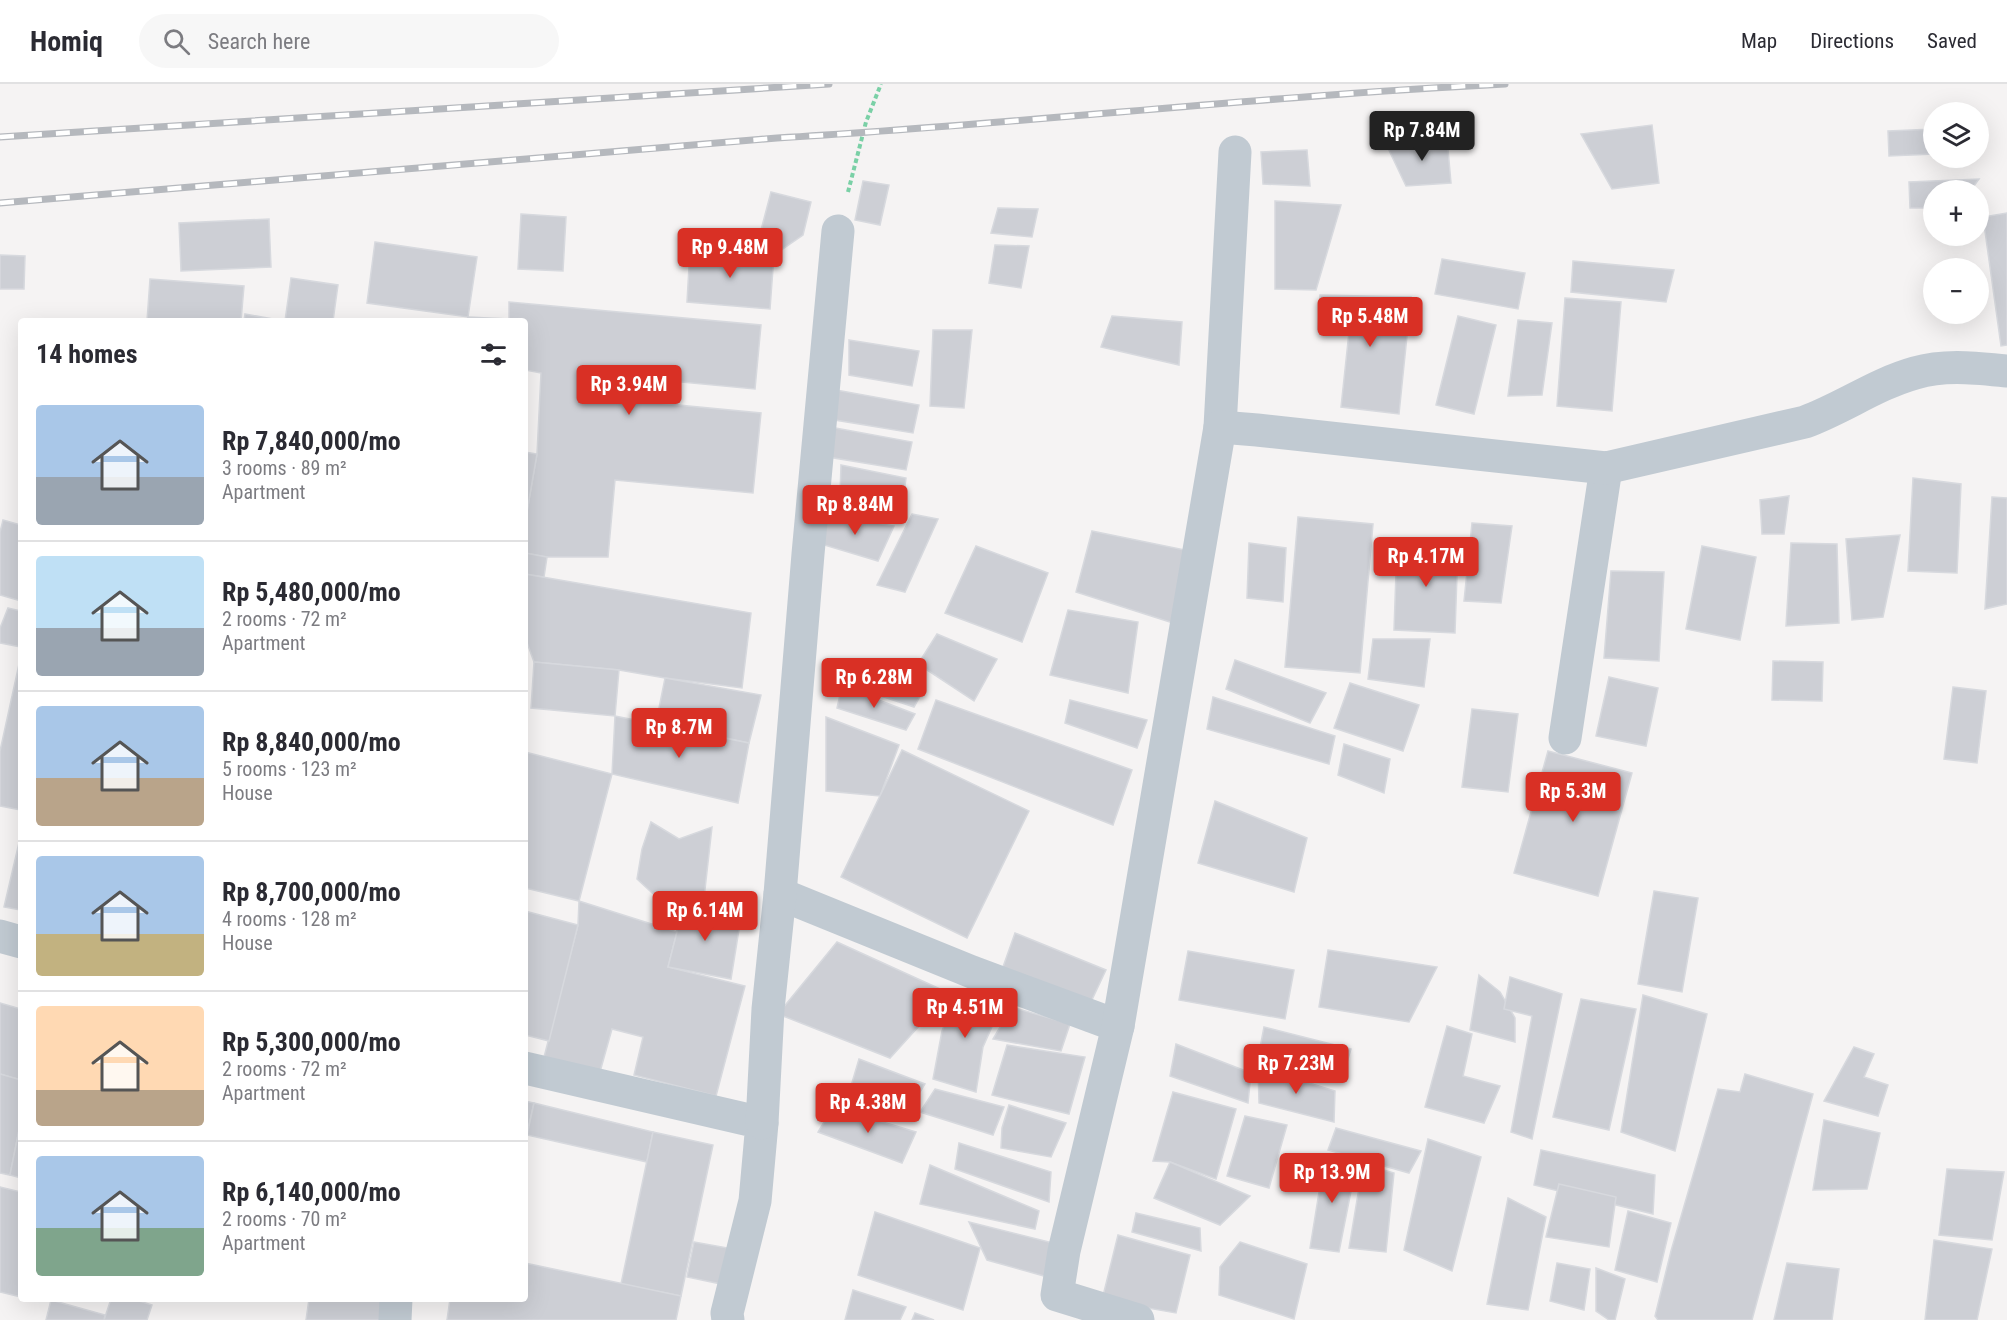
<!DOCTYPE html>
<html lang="en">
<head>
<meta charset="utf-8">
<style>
  body { margin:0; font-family:"Roboto Condensed",sans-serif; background:#f7f7f7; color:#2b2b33; height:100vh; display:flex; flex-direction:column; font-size:22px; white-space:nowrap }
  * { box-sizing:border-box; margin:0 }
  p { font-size:20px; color:#7c7c81 }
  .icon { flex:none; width:33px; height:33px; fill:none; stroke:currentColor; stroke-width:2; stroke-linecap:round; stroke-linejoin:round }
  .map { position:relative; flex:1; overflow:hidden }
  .panel { position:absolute; left:18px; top:234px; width:510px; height:984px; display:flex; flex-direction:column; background:#fff; border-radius:6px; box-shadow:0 6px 24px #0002 }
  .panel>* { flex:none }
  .tools { position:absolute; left:1923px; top:18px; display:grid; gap:12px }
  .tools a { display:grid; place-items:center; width:66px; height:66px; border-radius:50%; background:#fff; box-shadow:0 6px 24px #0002; font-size:30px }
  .price { position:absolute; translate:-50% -51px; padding:0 14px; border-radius:6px; background:#d93025; color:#fff; font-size:20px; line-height:39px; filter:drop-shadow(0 2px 3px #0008) }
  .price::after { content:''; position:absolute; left:50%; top:36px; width:18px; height:14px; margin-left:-9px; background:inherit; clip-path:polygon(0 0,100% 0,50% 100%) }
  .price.active { background:#222; color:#fff }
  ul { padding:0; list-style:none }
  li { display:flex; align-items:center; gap:18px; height:150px; padding:0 18px }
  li+li { border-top:2px solid #e1e1e2 }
  li span { display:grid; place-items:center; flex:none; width:168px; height:120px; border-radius:6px; color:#555 }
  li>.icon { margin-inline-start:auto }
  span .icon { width:72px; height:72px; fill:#fffc; stroke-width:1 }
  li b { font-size:26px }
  h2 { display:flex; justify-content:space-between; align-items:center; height:72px; padding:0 18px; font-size:26px }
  header { display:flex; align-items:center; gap:36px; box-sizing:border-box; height:84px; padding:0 30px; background:#fff; border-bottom:2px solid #e1e1e2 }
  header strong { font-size:28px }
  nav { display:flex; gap:33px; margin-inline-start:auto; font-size:21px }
  .search { width:420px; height:54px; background:#f7f7f7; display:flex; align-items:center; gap:15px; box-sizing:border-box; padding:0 21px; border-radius:33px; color:#7c7c81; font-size:22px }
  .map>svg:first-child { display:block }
  .building { fill:#cdcfd5; stroke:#d7d9de; stroke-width:1.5 }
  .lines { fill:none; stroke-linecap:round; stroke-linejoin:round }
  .path { stroke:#7ad0a6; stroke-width:4; stroke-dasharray:4.5 3; stroke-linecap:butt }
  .minor { stroke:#c1cad2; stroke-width:33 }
  .rail-casing { stroke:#b5b8bd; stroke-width:7 }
  .rail { stroke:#fff; stroke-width:4.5; stroke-dasharray:14; stroke-linecap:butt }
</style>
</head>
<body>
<header>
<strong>Homiq</strong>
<div class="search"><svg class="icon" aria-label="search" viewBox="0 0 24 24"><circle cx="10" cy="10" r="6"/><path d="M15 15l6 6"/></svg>Search here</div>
<nav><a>Map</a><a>Directions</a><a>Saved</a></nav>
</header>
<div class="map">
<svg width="2007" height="1236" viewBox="0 0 2007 1236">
  <rect width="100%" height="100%" fill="#f5f3f3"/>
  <g class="building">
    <polygon points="1652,41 1659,99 1612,105 1581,50"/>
    <polygon points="1934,45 1934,70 1889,72 1888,47"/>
    <polygon points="1447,54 1451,99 1406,102 1386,60"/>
    <polygon points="1307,66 1310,102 1263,100 1261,68"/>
    <polygon points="1979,95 1971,106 1934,106 1934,124 1910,124 1909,98"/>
    <polygon points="863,97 889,101 880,141 855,136"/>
    <polygon points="771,108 811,118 803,151 774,171 761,146"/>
    <polygon points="1275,117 1341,121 1316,206 1275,205"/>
    <polygon points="998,124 1038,125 1032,153 991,149"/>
    <polygon points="2007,129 2007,261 2001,262 1983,133"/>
    <polygon points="521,130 566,133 563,187 518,185"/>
    <polygon points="269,135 271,183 181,187 179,139"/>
    <polygon points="375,158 477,173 468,233 367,219"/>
    <polygon points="995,161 1029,162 1021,204 989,199"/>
    <polygon points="690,165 774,171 770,225 687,218"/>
    <polygon points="0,171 25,172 24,205 0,205"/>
    <polygon points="1442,175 1525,189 1518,225 1435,210"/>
    <polygon points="1573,177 1674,186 1666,218 1571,208"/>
    <polygon points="291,194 338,201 333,237 285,237"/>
    <polygon points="150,195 244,202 241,237 147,237"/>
    <polygon points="1320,211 1411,213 1399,330 1341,323 1349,248 1318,245"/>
    <polygon points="1565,214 1621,218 1612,327 1557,322"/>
    <polygon points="509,218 761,241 755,305 618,292 616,315 761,329 753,409 615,396 608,473 547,473 525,469 525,439 537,370 541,289 525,286 525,237 509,237"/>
    <polygon points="245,230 284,237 244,237"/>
    <polygon points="1112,232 1182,238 1179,281 1101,263"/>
    <polygon points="1458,232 1496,241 1474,330 1436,321"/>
    <polygon points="468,233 509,235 509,237 467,237"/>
    <polygon points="1518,236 1552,239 1542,311 1508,312"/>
    <polygon points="933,246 972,246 964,324 930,322"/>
    <polygon points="849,256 919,267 912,302 849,291"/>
    <polygon points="836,306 919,321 913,349 835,336"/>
    <polygon points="830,343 912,358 906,386 828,373"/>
    <polygon points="525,368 537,370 525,439"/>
    <polygon points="841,381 906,394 902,424 840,411"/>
    <polygon points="1913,394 1961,400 1957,489 1908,487"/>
    <polygon points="1789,412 1784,450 1762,450 1760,416"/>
    <polygon points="1992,413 2007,414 2007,520 1985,525"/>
    <polygon points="821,430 894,442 878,477 821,460"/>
    <polygon points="912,430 938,435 905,508 877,501"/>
    <polygon points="1298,433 1373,440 1360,589 1285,583"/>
    <polygon points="3,436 21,441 21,517 0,511 0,448"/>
    <polygon points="1472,439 1512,442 1501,519 1464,517"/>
    <polygon points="1092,447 1190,467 1173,539 1076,508"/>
    <polygon points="1900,451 1883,533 1852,536 1846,455"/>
    <polygon points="1249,459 1286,464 1283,518 1247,514"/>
    <polygon points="1791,459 1837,460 1839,539 1786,542"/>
    <polygon points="1397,460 1458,462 1455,549 1394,546"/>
    <polygon points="976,462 1048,489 1022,558 945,529"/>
    <polygon points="1702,462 1756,473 1740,556 1686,545"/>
    <polygon points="525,469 547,473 544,493 525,490"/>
    <polygon points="1611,487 1664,488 1659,577 1604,574"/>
    <polygon points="525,490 751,529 742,604 665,594 619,586 534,578 525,553"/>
    <polygon points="8,524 21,527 21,563 0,559 0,544"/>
    <polygon points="1068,526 1138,538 1128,609 1050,591"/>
    <polygon points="937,550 997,575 974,617 918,580"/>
    <polygon points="1373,555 1430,555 1424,603 1368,595"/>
    <polygon points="21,571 21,726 0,722 0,667"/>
    <polygon points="1235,576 1326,609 1310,639 1226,605"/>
    <polygon points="1773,577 1823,578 1822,617 1772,616"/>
    <polygon points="534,578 619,586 615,632 531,624"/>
    <polygon points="850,578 923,607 914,623 845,600"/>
    <polygon points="1609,593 1658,604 1646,662 1596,652"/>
    <polygon points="665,594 761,611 749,659 656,639"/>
    <polygon points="1350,599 1419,621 1403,667 1334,644"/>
    <polygon points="842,602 915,630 906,646 837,624"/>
    <polygon points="1953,603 1986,607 1977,679 1944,675"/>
    <polygon points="1213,613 1335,652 1329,680 1207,645"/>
    <polygon points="936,616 1132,686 1113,741 918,665"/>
    <polygon points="1070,616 1147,636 1137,664 1065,639"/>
    <polygon points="1472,625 1518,630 1508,708 1462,703"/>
    <polygon points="615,632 749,659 738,719 612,690"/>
    <polygon points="826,633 899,661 880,712 826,707"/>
    <polygon points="1344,660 1390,675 1384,709 1338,691"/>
    <polygon points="902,666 1029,727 967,854 841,793"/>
    <polygon points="1548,667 1632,689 1598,812 1514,789"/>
    <polygon points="525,668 612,690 579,817 525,804"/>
    <polygon points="1215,717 1307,754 1294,808 1198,779"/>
    <polygon points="651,738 679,755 712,743 704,814 662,818 637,795 642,765"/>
    <polygon points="21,750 21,826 4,823"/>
    <polygon points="1654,807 1698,814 1682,908 1638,900"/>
    <polygon points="579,817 677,848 668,883 745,902 716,1012 634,991 643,953 612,945 598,995 542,981 578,841"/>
    <polygon points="675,822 741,833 731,895 668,883 677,848"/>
    <polygon points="525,827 578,841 549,957 525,951"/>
    <polygon points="1015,849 1106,886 1089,922 998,897"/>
    <polygon points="837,858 949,909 890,974 778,930"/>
    <polygon points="1328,866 1437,883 1409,938 1319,923"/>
    <polygon points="1188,867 1294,886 1285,935 1179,916"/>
    <polygon points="1479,891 1500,908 1515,934 1515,958 1470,946"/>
    <polygon points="1510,893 1562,910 1532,1055 1511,1048 1532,932 1504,925"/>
    <polygon points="959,905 1003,918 983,963 976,1008 933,995 942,947"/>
    <polygon points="1643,911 1707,930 1675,1067 1621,1048"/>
    <polygon points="1581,915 1636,925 1609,1046 1553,1033"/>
    <polygon points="0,919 21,925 21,996 0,990"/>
    <polygon points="1012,923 1070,940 1061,967 993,955"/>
    <polygon points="1447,942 1472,950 1463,992 1500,1002 1484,1039 1425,1023"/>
    <polygon points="1264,943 1351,965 1341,998 1258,974"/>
    <polygon points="1176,960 1251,989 1248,1019 1170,992"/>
    <polygon points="1007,961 1085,973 1069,1030 992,1011"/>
    <polygon points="1854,963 1874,970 1864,993 1888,1001 1878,1032 1824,1017"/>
    <polygon points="859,975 925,1000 906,1031 848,1012"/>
    <polygon points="1258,983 1335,1007 1334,1038 1259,1019"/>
    <polygon points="0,990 21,996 21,1036 10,1091 0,1089"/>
    <polygon points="1745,990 1813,1010 1752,1236 1658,1236 1655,1232 1671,1167 1718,1005 1740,1008"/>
    <polygon points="935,1005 1004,1023 993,1051 920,1028"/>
    <polygon points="1173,1008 1236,1025 1216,1095 1170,1078 1153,1077"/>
    <polygon points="525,1017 534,1019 525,1058"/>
    <polygon points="534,1019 653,1048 647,1078 527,1051"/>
    <polygon points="1009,1021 1066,1039 1051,1073 1001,1064 1002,1044"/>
    <polygon points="833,1023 916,1048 902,1079 818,1048"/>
    <polygon points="1245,1032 1287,1041 1269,1104 1227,1092"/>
    <polygon points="21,1036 21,1094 10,1091"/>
    <polygon points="1824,1036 1880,1049 1867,1105 1813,1106"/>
    <polygon points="1336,1044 1421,1067 1409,1089 1328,1066"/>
    <polygon points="653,1048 713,1061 681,1212 621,1200"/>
    <polygon points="1428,1055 1481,1073 1452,1187 1404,1166"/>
    <polygon points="959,1059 1051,1088 1049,1118 955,1085"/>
    <polygon points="1541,1066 1655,1091 1653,1130 1534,1101"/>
    <polygon points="1325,1071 1356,1082 1339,1168 1310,1164"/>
    <polygon points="1170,1078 1250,1112 1220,1141 1154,1114"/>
    <polygon points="1363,1080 1394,1089 1386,1168 1349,1164"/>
    <polygon points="930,1081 1039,1127 1035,1145 920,1120"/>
    <polygon points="1947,1085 2004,1088 1992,1156 1939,1151"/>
    <polygon points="1559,1100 1616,1113 1609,1163 1546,1153"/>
    <polygon points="0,1103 21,1108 21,1213 0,1208"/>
    <polygon points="1508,1114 1546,1133 1528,1226 1487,1220"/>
    <polygon points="1628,1127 1671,1139 1657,1198 1615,1186"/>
    <polygon points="875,1128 980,1164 963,1226 858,1191"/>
    <polygon points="1136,1129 1200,1144 1201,1167 1132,1148"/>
    <polygon points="969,1138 1061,1161 1051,1194 987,1176"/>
    <polygon points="1118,1151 1190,1171 1176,1229 1102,1216"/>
    <polygon points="1934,1156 1992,1165 1977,1236 1925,1236"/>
    <polygon points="694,1158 728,1164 721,1200 687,1193"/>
    <polygon points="1240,1158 1307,1180 1294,1235 1219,1211 1220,1183"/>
    <polygon points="525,1179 681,1212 676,1236 447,1236 450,1215 525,1215"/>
    <polygon points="1557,1179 1590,1185 1584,1226 1550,1217"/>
    <polygon points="1787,1179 1839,1185 1832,1236 1774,1236"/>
    <polygon points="1596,1184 1625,1195 1615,1236 1609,1236 1596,1227"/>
    <polygon points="853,1206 906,1223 900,1236 845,1236"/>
    <polygon points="111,1215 133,1215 152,1221 147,1236 104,1236"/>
    <polygon points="309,1215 383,1215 381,1236 306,1236"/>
    <polygon points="51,1216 105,1231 104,1236 46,1236"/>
    <polygon points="915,1229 934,1236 912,1236"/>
  </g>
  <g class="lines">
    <polyline class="path" points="848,108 866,38 881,0"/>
    <g class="minor">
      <polyline points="1220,343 1235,68"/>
      <polyline points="1565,654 1606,384"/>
      <polyline points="780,810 972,888 1118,942"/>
      <polyline points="0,852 21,858"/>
      <polyline points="525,984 762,1039 755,1117 727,1229 728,1236"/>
      <polyline points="762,1039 768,925 780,810 808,470 838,147"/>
      <polyline points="395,1236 396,1215"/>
      <path d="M1138,1236L1057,1211L1064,1167L1118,942L1220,343L1257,346L1606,384L1805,338C1843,324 1876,300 1915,289C1945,280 1976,284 2007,287"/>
    </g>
    <g class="rail-casing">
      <g id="rail">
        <polyline points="0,53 829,0"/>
        <path d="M0,119L777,54C1020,40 1262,12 1505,0"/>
      </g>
    </g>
    <use href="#rail" class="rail"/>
  </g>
</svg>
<div class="tools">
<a><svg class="icon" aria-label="layers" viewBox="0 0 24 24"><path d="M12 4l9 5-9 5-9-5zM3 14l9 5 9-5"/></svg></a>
<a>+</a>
<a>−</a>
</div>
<b class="price active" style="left:1422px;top:78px">Rp 7.84M</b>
<b class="price" style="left:730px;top:195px">Rp 9.48M</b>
<b class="price" style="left:1370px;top:264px">Rp 5.48M</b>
<b class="price" style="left:629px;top:332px">Rp 3.94M</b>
<b class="price" style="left:855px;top:452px">Rp 8.84M</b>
<b class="price" style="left:1426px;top:504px">Rp 4.17M</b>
<b class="price" style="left:874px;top:625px">Rp 6.28M</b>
<b class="price" style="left:679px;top:675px">Rp 8.7M</b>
<b class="price" style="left:1573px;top:739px">Rp 5.3M</b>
<b class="price" style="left:705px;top:858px">Rp 6.14M</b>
<b class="price" style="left:965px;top:955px">Rp 4.51M</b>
<b class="price" style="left:1296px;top:1011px">Rp 7.23M</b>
<b class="price" style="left:868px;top:1050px">Rp 4.38M</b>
<b class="price" style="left:1332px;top:1120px">Rp 13.9M</b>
<section class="panel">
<h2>14 homes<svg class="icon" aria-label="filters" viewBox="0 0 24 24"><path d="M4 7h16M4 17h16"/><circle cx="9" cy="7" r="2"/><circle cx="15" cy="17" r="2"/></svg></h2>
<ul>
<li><span style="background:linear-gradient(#a9c7e8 60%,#9aa5b1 0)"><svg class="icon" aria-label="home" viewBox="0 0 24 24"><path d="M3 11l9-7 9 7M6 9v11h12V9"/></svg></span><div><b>Rp 7,840,000/mo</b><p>3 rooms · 89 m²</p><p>Apartment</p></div></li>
<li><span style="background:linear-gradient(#bfe0f5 60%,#9aa5b1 0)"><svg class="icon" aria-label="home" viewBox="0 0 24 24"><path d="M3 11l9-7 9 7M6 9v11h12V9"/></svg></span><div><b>Rp 5,480,000/mo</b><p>2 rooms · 72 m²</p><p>Apartment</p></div></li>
<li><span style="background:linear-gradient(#a9c7e8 60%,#b9a48a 0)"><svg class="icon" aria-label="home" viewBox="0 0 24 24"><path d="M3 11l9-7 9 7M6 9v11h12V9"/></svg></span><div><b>Rp 8,840,000/mo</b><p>5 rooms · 123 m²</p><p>House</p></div></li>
<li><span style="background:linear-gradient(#a9c7e8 65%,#c2b280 0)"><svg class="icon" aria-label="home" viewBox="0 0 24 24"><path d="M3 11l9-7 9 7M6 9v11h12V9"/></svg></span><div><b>Rp 8,700,000/mo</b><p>4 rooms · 128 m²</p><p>House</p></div></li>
<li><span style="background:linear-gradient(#ffd9b3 70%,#b9a48a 0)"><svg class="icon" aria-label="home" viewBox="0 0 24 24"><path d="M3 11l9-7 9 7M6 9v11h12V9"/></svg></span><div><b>Rp 5,300,000/mo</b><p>2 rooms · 72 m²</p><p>Apartment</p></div></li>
<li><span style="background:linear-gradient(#a9c7e8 60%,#7fa58c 0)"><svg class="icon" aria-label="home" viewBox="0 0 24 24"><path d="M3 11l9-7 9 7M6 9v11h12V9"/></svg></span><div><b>Rp 6,140,000/mo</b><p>2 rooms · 70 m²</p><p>Apartment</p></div></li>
</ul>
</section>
</div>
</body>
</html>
